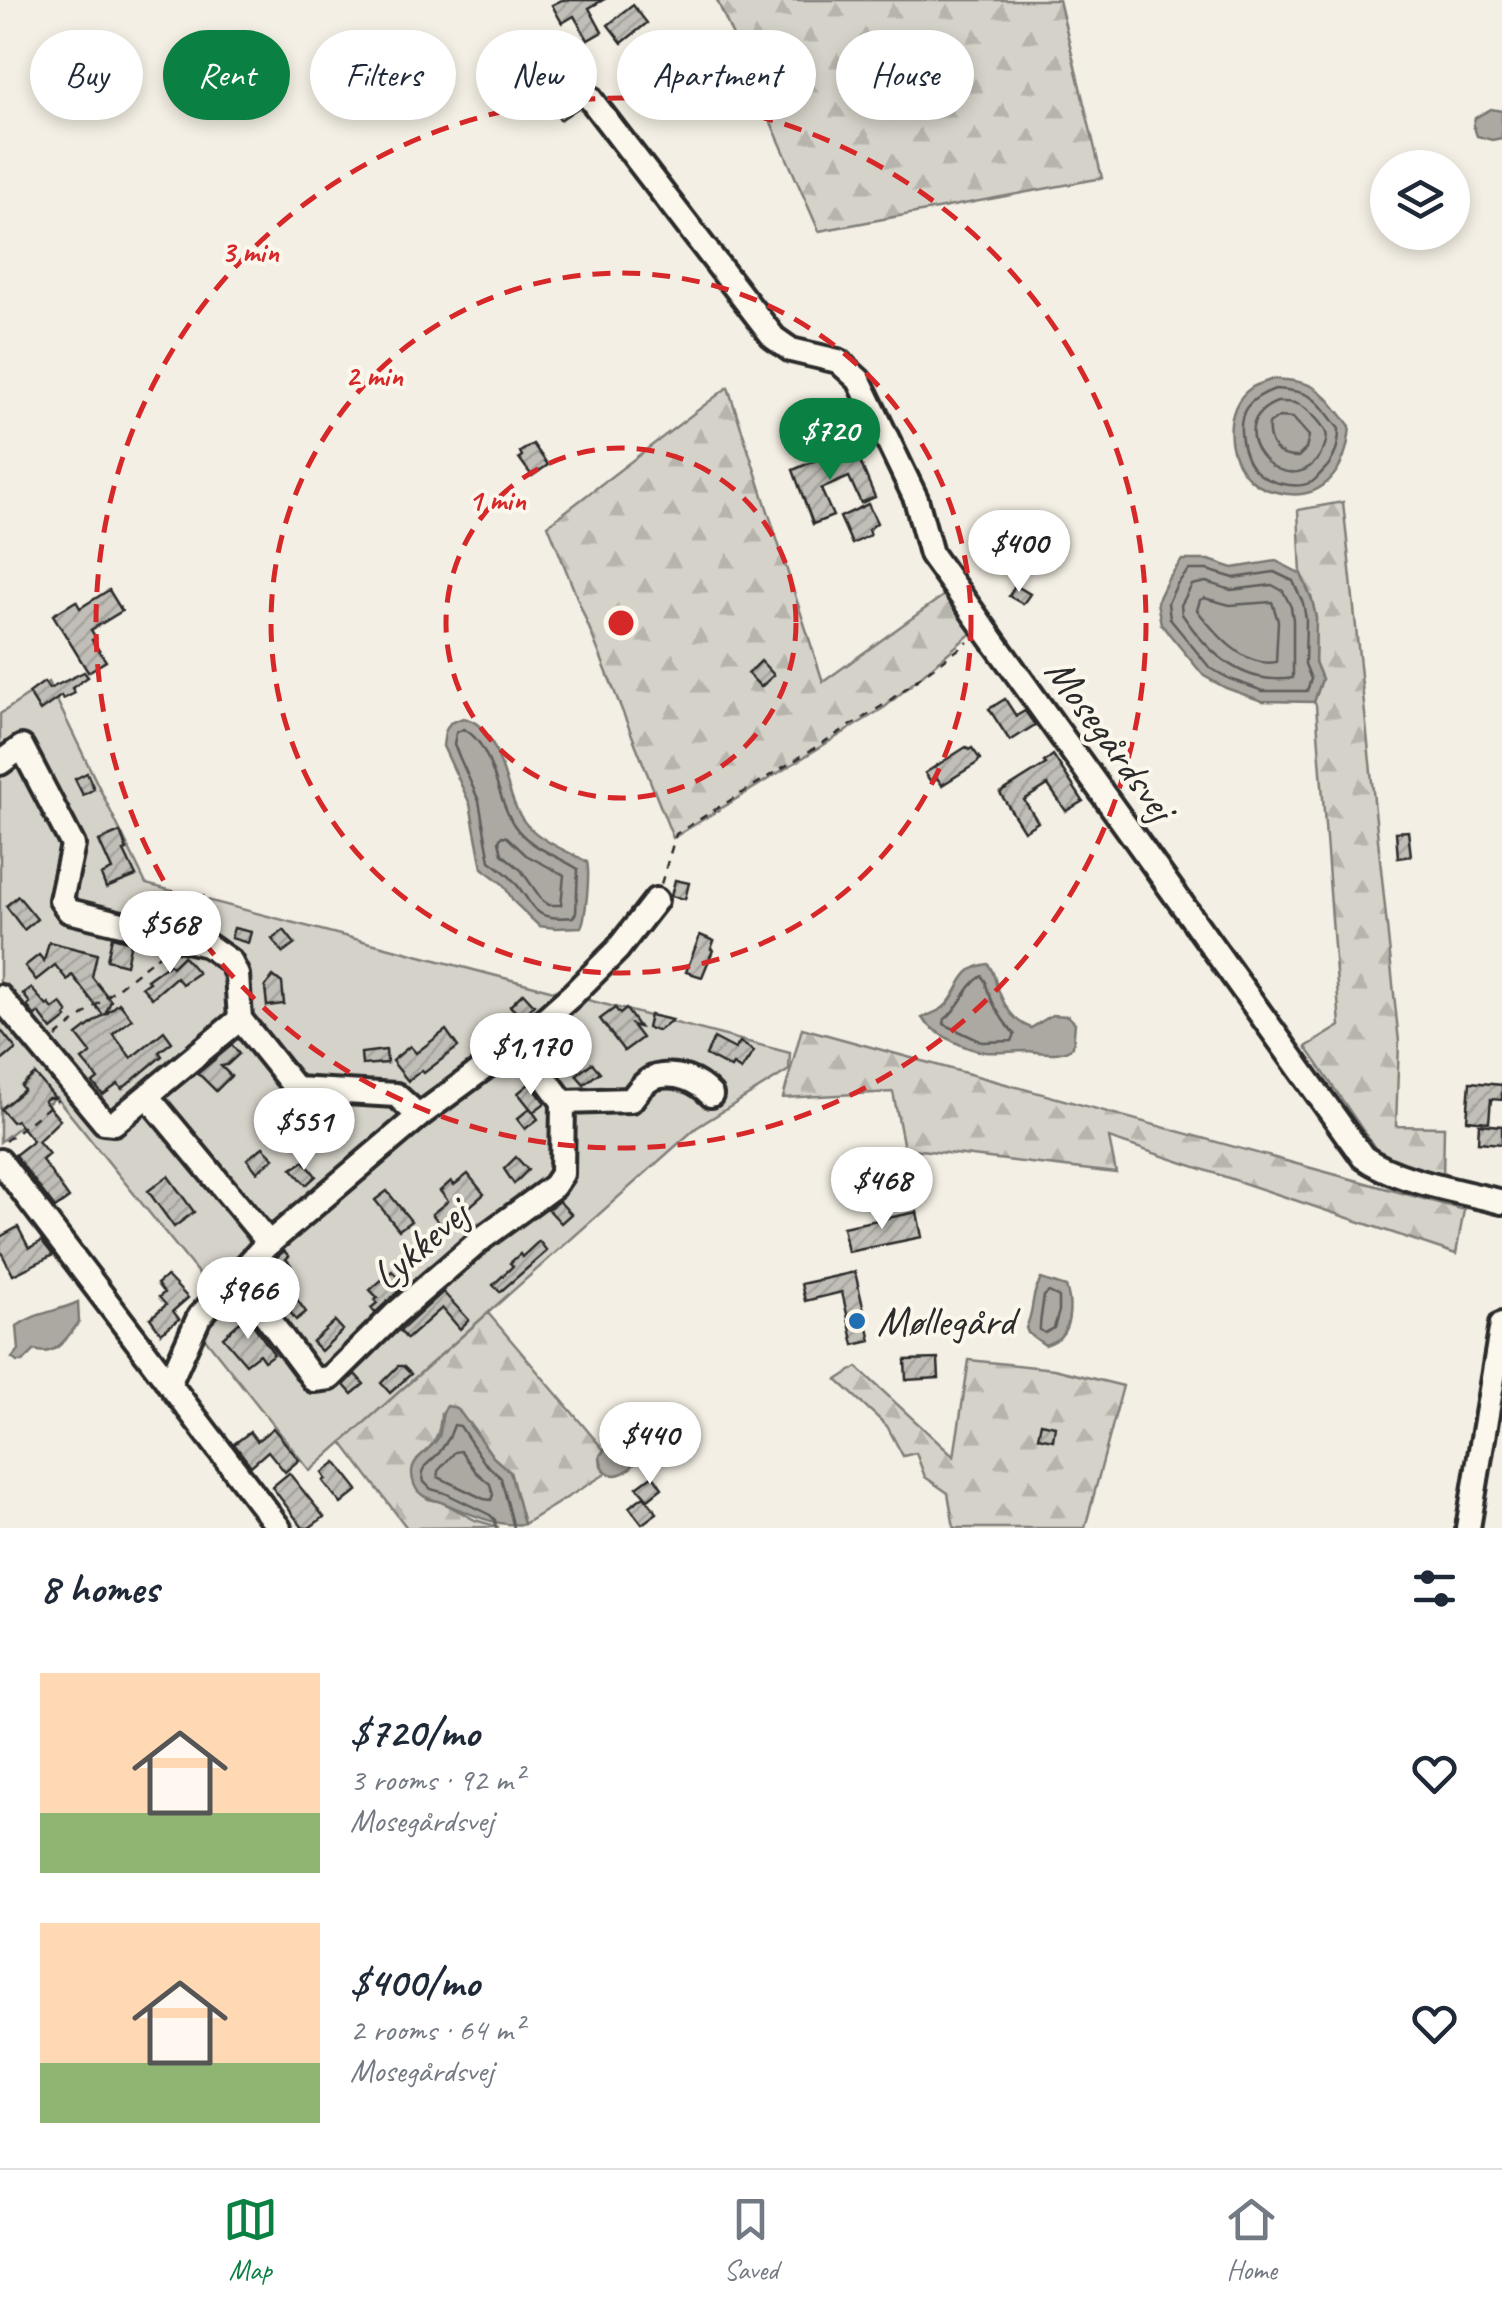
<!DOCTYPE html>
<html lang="en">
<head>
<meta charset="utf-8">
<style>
  body { margin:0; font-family:Caveat,sans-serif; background:#f2f2f3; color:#1f2937; height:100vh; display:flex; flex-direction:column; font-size:38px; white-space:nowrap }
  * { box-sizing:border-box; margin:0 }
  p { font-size:32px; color:#747a83 }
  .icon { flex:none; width:55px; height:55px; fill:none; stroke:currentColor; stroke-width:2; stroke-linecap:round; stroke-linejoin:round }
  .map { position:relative; height:1528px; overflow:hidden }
  .panel { display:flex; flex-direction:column; background:#fff; flex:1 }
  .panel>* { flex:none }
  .top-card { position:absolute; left:30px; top:30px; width:1000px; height:90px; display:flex; gap:20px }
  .tools { position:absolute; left:1370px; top:150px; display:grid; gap:20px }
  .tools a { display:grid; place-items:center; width:100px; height:100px; border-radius:50%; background:#fff; box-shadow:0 5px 15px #0003; font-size:50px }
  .price { position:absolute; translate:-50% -85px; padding:0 22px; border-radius:35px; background:#fff; color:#222; font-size:32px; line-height:65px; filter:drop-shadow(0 2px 5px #0008) }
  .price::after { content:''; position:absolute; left:50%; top:60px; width:30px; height:22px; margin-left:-15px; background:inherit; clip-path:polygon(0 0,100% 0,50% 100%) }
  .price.current { background:#0b8043; color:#fff }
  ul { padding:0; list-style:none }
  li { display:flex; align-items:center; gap:30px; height:250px; padding:0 40px }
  li span { display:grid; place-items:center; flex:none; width:280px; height:200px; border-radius:0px; color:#555 }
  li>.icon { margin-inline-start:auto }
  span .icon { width:120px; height:120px; fill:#fffc; stroke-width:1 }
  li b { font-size:42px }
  h2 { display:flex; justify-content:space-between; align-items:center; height:120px; padding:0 40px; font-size:42px }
  .pill { padding:0 35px; border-radius:45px; background:#fff; box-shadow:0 5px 15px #0003; font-size:35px; line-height:90px }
  .pill.current { background:#0b8043; color:#fff }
  .tabs { display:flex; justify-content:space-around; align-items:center; height:140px; border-top:2px solid #e0e1e3; background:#fff; font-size:28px; color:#747a83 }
  .tabs a { display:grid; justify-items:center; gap:5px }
  .tabs .current { color:#0b8043 }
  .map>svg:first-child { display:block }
  .forest { fill:url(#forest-firs); stroke:#807e7a; stroke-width:2.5 }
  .garden { fill:#d5d2c9; stroke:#807e7a; stroke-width:2.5 }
  .water { fill:#aca9a2; stroke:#787772; stroke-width:2.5 }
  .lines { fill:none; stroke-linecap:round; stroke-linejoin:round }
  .shore { stroke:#5f5d5b; stroke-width:2.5 }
  .building { fill:url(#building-hatch); stroke:#2b2b2b; stroke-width:2.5 }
  .minor-casing { stroke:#2b2b2b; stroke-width:30 }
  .path { stroke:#2b2b2b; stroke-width:2.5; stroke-dasharray:8 8; stroke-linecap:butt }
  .minor { stroke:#fbf7ec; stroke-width:22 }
  .ring { fill:none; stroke:#d62828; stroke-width:5; stroke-dasharray:18 12 }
  .poi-dot { fill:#1f6fb2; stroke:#fbf7ec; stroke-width:4 }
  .labels { text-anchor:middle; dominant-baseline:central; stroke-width:8; stroke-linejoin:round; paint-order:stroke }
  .street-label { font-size:42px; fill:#2b2b2b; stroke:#fbf7ec }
  .poi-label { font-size:42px; fill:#2b2b2b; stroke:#fbf7ec; text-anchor:start }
  .centre { fill:#d62828; stroke:#fbf7ec; stroke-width:5 }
  .ring-label { font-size:30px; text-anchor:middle; font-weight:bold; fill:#d62828; stroke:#fbf7ec; stroke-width:8; stroke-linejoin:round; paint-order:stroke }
</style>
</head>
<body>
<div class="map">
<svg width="1502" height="1528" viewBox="0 0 1502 1528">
  <defs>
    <pattern id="forest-firs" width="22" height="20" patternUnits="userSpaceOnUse" patternTransform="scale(2.5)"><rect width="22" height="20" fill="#d5d2c9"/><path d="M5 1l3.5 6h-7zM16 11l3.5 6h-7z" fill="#b7b4ad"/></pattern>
    <pattern id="building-hatch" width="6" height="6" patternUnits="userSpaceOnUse" patternTransform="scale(2.5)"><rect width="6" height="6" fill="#c0beb6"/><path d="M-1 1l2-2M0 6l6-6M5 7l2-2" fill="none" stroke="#a5a39d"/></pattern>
  </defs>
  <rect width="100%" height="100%" fill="#f3efe4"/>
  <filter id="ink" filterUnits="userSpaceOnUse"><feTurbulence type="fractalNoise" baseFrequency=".01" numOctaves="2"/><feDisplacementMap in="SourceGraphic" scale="20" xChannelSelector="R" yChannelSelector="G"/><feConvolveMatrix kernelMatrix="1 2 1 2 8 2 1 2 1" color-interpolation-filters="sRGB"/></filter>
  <g filter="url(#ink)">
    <g class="forest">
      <polygon points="717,0 1059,0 1102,178 819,231"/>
      <polygon points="728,387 823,682 947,593 975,630 885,707 673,838 548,525"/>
      <polygon points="1343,502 1399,1042 1396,1126 1444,1127 1443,1179 1379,1154 1306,1047 1340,1026 1316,705 1314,702 1322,679 1315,662 1316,618 1312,600 1301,574 1298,510"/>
      <polygon points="802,1028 1464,1210 1456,1254 1109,1138 1116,1173 904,1148 893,1092 783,1098"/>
      <path d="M488,1313L604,1450L600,1456L601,1466L607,1473L524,1524L510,1472L493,1457L470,1423L441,1413C440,1435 435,1445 417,1459L428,1499L442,1502L475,1520L499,1527L407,1528L342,1442Z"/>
      <polygon points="969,1360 1054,1369 1123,1386 1085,1528 954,1528 948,1493 925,1477 916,1453 903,1456 887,1426 837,1380 857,1367 954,1457"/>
    </g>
    <polygon class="garden" points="48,682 146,884 790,1053 789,1070 696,1128 310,1471 188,1317 210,1288 56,1097 0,1142 0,714"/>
    <g class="water">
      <polygon points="1491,109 1502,111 1502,138 1492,140 1477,136 1473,125 1475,118"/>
      <path d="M1273,379C1320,381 1321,391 1350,426C1347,469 1324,504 1276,492C1266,490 1256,485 1249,478C1225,456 1223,407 1251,388C1257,384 1266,382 1273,379Z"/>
      <polygon points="1182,560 1209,560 1233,568 1276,561 1301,574 1312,600 1316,618 1315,662 1322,679 1314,702 1262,701 1226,688 1204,676 1161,624 1157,602 1168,579"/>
      <path d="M463,718C504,726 502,797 526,824C542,842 567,851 587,862C590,873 586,918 581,927L556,928L539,926L514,902L503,884L482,868L470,804L443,746L445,732L450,723Z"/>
      <path d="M988,964C995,973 994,979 998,989C1004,1006 1014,1022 1031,1028L1052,1015L1068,1016L1075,1023L1073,1047C1059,1057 1042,1052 1026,1051C1012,1051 999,1053 985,1052C966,1050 933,1033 922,1018C928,1015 938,1012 944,1007C962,992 957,968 988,964Z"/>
      <path d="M1041,1279L1066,1287C1071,1300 1072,1325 1060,1337C1056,1341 1050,1343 1045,1345L1028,1333L1026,1328C1035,1308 1030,1297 1041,1279Z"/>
      <path d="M78,1302L79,1322C67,1337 56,1358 35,1350L23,1362H17L12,1358L19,1350L17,1326C36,1312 57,1312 78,1302Z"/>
      <path d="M447,1406L457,1408L493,1457L510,1472L524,1524C497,1528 467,1512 443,1503C435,1499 427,1500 421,1494C415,1490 412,1480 412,1473C412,1456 433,1450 439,1436C443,1425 439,1416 447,1406Z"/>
      <path d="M636,1426L644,1430C653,1461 605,1498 600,1456L607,1446Z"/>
    </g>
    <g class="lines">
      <g class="shore">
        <path d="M1275,389C1314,391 1316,399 1339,429C1339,444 1335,460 1323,471C1319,475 1316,479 1312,482C1296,490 1266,483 1254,469C1248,463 1243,450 1242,441C1237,411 1248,399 1275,389Z"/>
        <path d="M1277,402C1285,402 1293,401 1300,405C1308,409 1323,424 1326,433C1329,441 1321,455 1316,461C1280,501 1218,425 1277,402Z"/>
        <path d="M1279,417L1293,418L1309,436L1306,449L1298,457C1277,458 1267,444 1269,424Z"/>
        <polygon points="1189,570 1207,570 1234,578 1274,572 1293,581 1303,603 1306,619 1305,664 1311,679 1307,691 1263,691 1230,679 1210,668 1170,619 1168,603 1177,584"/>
        <path d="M1206,582L1231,590L1272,585L1283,591L1291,607L1293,620V678C1243,686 1208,653 1182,614L1181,605L1192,585Z"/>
        <path d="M1204,598L1230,605L1272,602L1278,621L1276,662C1244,668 1215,633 1197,610L1200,600Z"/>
        <path d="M463,729C493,742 496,799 514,825C529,848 557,855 578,869L576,913L573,917C528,922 535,902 510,877C504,871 497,866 490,861L479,801L454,745L456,733Z"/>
        <polygon points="502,836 507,837 526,855 564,875 561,905 549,905 542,900 521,870 502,854 499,841"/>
        <path d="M982,976C990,989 983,976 988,991C993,1005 1004,1024 1015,1034L1012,1041L982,1042L944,1024L945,1019C961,1008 965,986 982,976Z"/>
        <path d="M1049,1292L1059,1297V1311L1054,1328L1045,1333L1040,1330C1039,1327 1043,1303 1044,1296Z"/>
        <polygon points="461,1451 476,1472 490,1484 493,1495 491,1500 484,1499 438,1477 438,1471 455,1452"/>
        <polyline points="496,1528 495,1520 490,1515 445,1493 431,1489 424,1482 422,1472 425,1466 439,1453 449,1438 454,1425 460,1426 484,1462 501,1478 514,1528"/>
      </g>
    </g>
    <g class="building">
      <polygon points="562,0 603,0 589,8 602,32 588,40 574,16 562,23 552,5"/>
      <polygon points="633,5 647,23 622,43 608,25"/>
      <polygon points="550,52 560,65 550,73 540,59"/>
      <polygon points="558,79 578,108 560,120 553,109 562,102 552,84"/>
      <polygon points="533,444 548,465 532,476 519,458 522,456 520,452"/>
      <polygon points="830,454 834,464 857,454 875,497 861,503 849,477 821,489 833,516 813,524 793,470"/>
      <polygon points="868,504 877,523 868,530 870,535 852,544 840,517"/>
      <polygon points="1015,585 1030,594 1023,604 1009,596"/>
      <polygon points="109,590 122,611 91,630 96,638 92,640 106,661 88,672 53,615 76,601 80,608"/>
      <polygon points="761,661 774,675 761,687 748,674"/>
      <polygon points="84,672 88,677 72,688 75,693 63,699 61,696 40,711 29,693 44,682 49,689"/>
      <polygon points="1005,699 1016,716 1025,711 1035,725 1010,741 989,709"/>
      <polygon points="966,747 969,750 972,748 980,759 977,763 942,785 937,778 931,782 925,773"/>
      <polygon points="1053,755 1083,801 1066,811 1048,785 1024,800 1038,822 1024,831 1000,793 1046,764 1044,762"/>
      <polygon points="87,773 94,789 83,795 75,779"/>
      <polygon points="1408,831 1411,856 1398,858 1396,832"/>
      <polygon points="120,832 127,850 124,851 136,876 106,888 101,875 112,870 99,841"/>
      <polygon points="675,880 689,883 685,899 671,896"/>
      <polygon points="192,893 203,896 201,903 209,905 206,918 183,912 187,897 191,898"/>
      <polygon points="18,896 37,919 24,930 6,906"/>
      <polygon points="234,928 251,932 248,943 231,938"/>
      <polygon points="284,930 295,944 283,953 272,939"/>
      <polygon points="700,935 714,941 711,949 713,950 702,977 686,972"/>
      <polygon points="112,937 131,942 126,965 107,960"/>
      <polygon points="49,942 97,954 92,977 111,1001 105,1015 119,1003 132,1019 113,1034 131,1058 164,1031 172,1042 159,1052 162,1056 122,1089 118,1084 103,1095 93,1083 98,1079 82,1060 91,1053 77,1035 103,1015 72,975 67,980 55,965 36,980 25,966 39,955 44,961"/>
      <polygon points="183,956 198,973 182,984 176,977 152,998 142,987 149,982 147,980 169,964 172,967"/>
      <polygon points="273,976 282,983 284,1004 267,1006 265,987"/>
      <polygon points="31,988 47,1006 49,1004 53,1009 61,1003 68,1013 65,1016 67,1018 52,1030 39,1013 35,1016 27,1006 30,1003 23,994"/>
      <polygon points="523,993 534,1005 521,1017 510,1006"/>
      <polygon points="615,1008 620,1014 626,1009 639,1027 632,1025 642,1038 624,1051 600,1019"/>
      <polygon points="650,1015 672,1020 658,1031 647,1028"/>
      <polygon points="560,1026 570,1041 558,1051 548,1037"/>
      <polygon points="0,1029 16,1049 0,1062"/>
      <polygon points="446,1030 458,1047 424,1073 422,1070 408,1081 392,1061 410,1046 416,1053"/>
      <polygon points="714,1038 735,1049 740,1042 754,1051 741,1070 733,1065 731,1068 706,1055"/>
      <polygon points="232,1045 239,1054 227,1065 221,1066 231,1076 216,1091 202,1077 197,1074"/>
      <polygon points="386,1050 387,1063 362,1065 361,1053"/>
      <polygon points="592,1063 600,1072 584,1084 576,1075"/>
      <polygon points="35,1074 55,1098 48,1098 44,1101 60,1120 38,1141 49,1154 42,1160 69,1198 55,1208 15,1155 33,1141 16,1120 12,1122 1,1109 24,1090 21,1086"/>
      <polygon points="1470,1082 1502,1085 1502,1100 1491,1099 1489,1122 1467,1120"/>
      <polygon points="530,1083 545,1103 533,1112 518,1093"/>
      <polygon points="293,1104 298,1104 288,1128 280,1114"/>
      <polygon points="530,1108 538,1119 525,1129 517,1119"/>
      <polygon points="1479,1124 1502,1126 1502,1144 1478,1142"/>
      <polygon points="263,1147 274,1158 257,1172 247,1159"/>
      <polygon points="516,1157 528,1170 514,1184 504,1169"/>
      <polygon points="304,1161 316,1176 306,1185 292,1169"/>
      <polygon points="468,1174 484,1194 444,1229 432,1214 448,1201 440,1191 451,1181 454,1185"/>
      <polygon points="168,1176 194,1212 174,1227 148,1191"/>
      <polygon points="387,1191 411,1221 399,1230 375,1200"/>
      <polygon points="559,1201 571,1214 561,1223 548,1209"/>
      <polygon points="917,1212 922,1237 848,1252 843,1227"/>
      <polygon points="18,1227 29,1248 42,1241 53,1255 13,1275 0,1250 0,1237"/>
      <polygon points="539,1241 547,1251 500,1292 493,1285 513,1266 510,1263 520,1254 522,1257"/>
      <polygon points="284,1251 289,1256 286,1259 291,1265 280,1275 269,1264"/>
      <polygon points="392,1271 405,1285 375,1313 371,1308 377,1303 375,1300 378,1298 370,1290"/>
      <polygon points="855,1272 871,1341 854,1345 842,1292 805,1301 801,1284"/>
      <polygon points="167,1276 188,1298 173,1311 179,1319 161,1333 150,1318 166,1305 159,1297 164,1293 157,1284"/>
      <polygon points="443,1292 469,1320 460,1329 442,1308 407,1339 400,1331"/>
      <polygon points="293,1294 306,1312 296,1320 283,1302"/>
      <polygon points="247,1316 274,1354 264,1361 259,1354 246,1364 223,1337"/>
      <polygon points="335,1321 343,1330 321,1351 312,1342"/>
      <polygon points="938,1359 939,1378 906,1380 905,1360"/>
      <polygon points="398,1366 403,1366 411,1374 390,1393 381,1383"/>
      <polygon points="355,1374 364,1384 352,1394 344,1385"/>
      <polygon points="1041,1423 1055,1426 1053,1440 1038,1437"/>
      <polygon points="273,1428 299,1460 285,1472 268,1451 251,1466 234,1444 250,1432 257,1441"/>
      <polygon points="336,1462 358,1490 341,1504 323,1481 326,1479 322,1473"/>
      <polygon points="289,1473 324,1517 309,1528 303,1528 272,1487"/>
      <polygon points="653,1475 662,1488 648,1499 637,1487"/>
      <polygon points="644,1496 657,1513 642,1524 629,1507"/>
    </g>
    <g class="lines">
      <g class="minor-casing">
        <g id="minor">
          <path d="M572,75L774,338L791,350L838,361L859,380L916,499L931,554L1363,1157C1398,1182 1460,1191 1502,1202"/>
          <polyline points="0,763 22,747 73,845 61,900 69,911 207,945 230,961 237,975 240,1019 296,1089 396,1095 419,1116"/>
          <polyline points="0,997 104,1122 114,1123 240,1019"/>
          <polyline points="148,1097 269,1243"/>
          <path d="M563,1102L631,1100C637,1092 645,1080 656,1077C677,1072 697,1080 711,1095"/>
          <polyline points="0,1161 279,1528"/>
          <polyline points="236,1276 314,1380 330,1378 395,1314 484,1237 554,1186 562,1174 563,1102 519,1042"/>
          <polyline points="169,1384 199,1317 260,1251 419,1116 519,1042 572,995 617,950 656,900"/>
          <polyline points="1468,1528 1502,1324"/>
        </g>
      </g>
      <g class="path">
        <polyline points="661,884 676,834 882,706 968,642"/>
        <polyline points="56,1037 163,952"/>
        <polyline points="5,1141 58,1100"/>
      </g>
      <use href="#minor" class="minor"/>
    </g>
  </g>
  <g class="ring">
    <circle cx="621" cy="623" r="175"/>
    <circle cx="621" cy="623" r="350"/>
    <circle cx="621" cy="623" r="525"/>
  </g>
  <circle class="poi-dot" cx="857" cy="1321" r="10"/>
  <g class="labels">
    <g class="street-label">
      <text transform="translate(1110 739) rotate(54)">Mosegårdsvej</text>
      <text transform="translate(420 1245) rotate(-41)">Lykkevej</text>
    </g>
    <g class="poi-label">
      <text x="877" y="1321">Møllegård</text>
    </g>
  </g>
  <circle cx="621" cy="623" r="15" class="centre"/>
  <g class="ring-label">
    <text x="250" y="262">3 min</text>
    <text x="374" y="386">2 min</text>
    <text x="497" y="510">1 min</text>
  </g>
</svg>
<div class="tools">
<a><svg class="icon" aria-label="layers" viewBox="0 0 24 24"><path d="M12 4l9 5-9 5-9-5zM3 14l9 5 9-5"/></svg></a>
</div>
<b class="price current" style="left:830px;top:483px">$720</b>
<b class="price" style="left:1019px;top:595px">$400</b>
<b class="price" style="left:170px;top:976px">$568</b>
<b class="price" style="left:531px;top:1098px">$1,170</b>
<b class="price" style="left:304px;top:1173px">$551</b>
<b class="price" style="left:882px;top:1232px">$468</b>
<b class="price" style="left:248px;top:1342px">$966</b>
<b class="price" style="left:650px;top:1487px">$440</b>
<div class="top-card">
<a class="pill">Buy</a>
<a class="pill current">Rent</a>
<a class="pill">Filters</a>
<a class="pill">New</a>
<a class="pill">Apartment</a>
<a class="pill">House</a>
</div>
</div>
<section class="panel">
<h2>8 homes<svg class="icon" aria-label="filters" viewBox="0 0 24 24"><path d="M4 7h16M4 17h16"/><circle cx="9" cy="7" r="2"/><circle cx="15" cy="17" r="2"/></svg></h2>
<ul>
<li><span style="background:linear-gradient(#ffd9b3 70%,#8fb573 0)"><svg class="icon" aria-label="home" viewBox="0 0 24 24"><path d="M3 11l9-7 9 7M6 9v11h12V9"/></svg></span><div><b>$720/mo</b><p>3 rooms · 92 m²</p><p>Mosegårdsvej</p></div><svg class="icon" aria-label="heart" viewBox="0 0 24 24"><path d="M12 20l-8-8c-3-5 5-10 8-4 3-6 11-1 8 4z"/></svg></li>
<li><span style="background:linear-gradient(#ffd9b3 70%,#8fb573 0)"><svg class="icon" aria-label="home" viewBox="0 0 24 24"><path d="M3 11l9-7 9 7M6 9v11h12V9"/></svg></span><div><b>$400/mo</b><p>2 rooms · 64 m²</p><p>Mosegårdsvej</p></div><svg class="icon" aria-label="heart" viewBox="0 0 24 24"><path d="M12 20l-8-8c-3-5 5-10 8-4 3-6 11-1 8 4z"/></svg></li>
</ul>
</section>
<nav class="tabs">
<a class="current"><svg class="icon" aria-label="map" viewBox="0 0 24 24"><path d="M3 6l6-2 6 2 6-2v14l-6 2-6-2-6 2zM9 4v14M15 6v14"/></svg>Map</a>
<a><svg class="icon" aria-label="saved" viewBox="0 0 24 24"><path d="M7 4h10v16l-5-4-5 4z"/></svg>Saved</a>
<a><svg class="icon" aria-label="home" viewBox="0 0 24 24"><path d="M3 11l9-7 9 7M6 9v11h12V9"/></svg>Home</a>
</nav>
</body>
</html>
